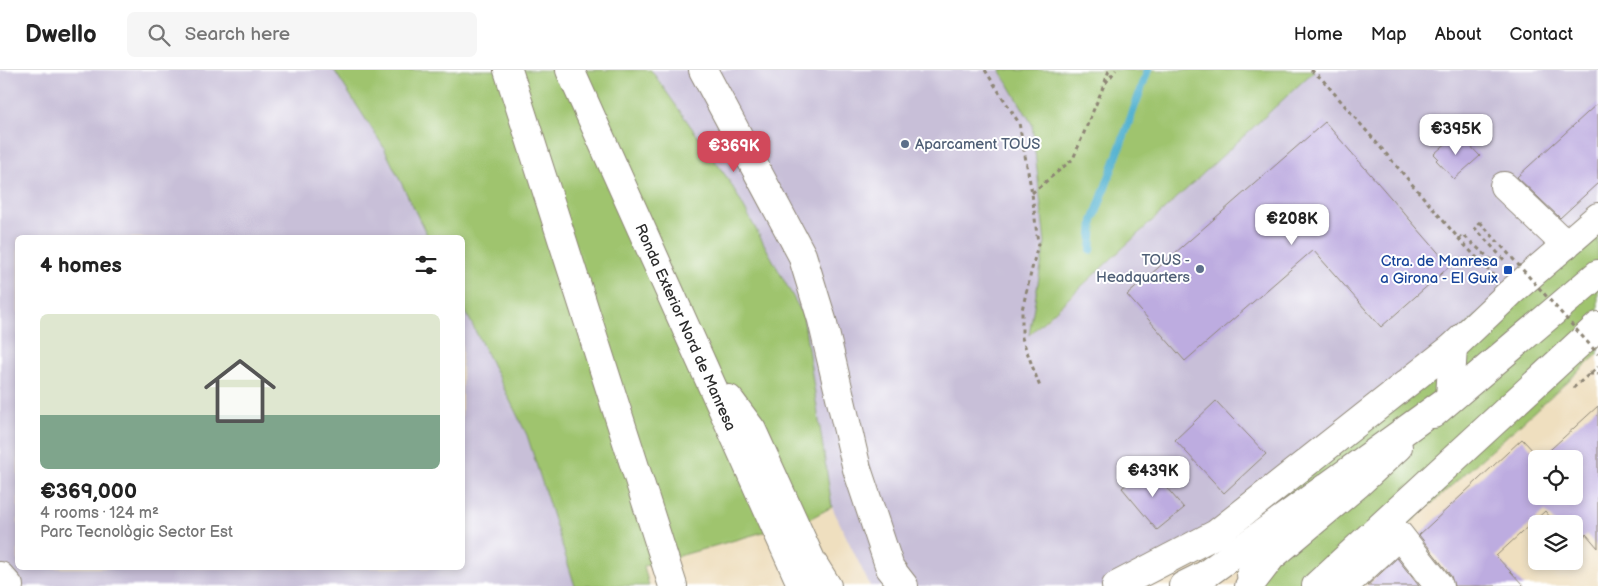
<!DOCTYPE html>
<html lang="en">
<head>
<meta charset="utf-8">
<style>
  body { margin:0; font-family:"Balsamiq Sans",sans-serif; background:#f6f6f6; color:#222; height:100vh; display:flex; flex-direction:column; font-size:19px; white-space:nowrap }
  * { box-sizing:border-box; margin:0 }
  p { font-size:16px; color:#767676 }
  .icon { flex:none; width:28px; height:28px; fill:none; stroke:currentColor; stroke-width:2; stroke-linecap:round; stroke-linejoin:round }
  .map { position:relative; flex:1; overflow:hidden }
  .drawer { position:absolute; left:15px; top:165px; width:450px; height:335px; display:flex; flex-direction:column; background:#fff; border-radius:8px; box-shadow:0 2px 8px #0003 }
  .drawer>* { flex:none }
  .tools { position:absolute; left:1528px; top:380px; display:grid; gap:10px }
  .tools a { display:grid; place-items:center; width:55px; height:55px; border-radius:8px; background:#fff; box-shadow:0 2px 8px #0003; font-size:25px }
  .price { position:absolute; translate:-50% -42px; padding:0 11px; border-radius:10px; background:#fff; color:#222; font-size:16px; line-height:32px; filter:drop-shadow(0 1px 2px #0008) }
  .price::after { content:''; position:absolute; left:50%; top:30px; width:15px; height:11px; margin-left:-8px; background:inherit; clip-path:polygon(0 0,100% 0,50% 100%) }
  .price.current { background:#d1495b; color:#fff }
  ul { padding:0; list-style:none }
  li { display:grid; align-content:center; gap:10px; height:265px; padding:0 25px }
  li+li { border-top:1px solid #e0e0e0 }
  li span { display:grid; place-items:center; height:155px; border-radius:8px; color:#555 }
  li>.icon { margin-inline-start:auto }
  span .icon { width:90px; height:90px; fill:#fffc; stroke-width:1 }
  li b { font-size:21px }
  h2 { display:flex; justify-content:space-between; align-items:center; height:60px; padding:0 25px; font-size:21px }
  header { display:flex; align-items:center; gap:30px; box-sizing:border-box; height:70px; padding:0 25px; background:#fff; border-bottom:1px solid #e0e0e0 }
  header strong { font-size:24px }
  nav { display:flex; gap:28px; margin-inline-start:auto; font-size:18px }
  .search { width:350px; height:45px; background:#f6f6f6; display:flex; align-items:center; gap:12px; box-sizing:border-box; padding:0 18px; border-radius:8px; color:#767676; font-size:19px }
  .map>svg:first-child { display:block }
  .industrial { fill:#c8bfd8; fill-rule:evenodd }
  .green { fill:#9fc46e; stroke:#65784c }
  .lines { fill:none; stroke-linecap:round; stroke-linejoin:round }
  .stream { stroke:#51b1d0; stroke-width:8 }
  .building { fill:#bdace0 }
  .minor-casing { stroke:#8d8575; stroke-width:30 }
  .major-casing { stroke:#8d8575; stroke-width:30 }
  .highway-casing { stroke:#8d8575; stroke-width:30 }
  .path { stroke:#8d8575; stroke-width:3; stroke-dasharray:4 4; stroke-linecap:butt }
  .minor { stroke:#fff; stroke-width:28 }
  .major { stroke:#fff; stroke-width:28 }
  .highway { stroke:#fff; stroke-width:28 }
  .path-bridge { stroke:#8d8575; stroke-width:3; stroke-dasharray:4 4; stroke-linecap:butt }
  .service-dot { fill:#5c6f8a; stroke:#fff; stroke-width:2 }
  .transit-dot { fill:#1a4fb4; stroke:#fff; stroke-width:2 }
  .labels { text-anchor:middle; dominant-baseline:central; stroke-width:4; stroke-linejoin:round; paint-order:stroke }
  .service-label { font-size:15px; fill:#4e5e75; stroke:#fff; text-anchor:start }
  .transit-label { font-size:15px; fill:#164399; stroke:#fff; text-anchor:end }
  .street-label { font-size:15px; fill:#2b2b2b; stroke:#fff }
</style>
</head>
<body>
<header>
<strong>Dwello</strong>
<div class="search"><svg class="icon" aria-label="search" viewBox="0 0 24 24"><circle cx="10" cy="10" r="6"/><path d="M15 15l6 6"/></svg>Search here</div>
<nav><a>Home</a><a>Map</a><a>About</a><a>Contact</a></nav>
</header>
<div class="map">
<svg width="1598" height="516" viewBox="0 0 1598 516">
  <rect width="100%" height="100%" fill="#fff"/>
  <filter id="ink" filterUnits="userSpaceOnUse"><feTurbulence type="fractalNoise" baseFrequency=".02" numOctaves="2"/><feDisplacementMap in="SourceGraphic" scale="10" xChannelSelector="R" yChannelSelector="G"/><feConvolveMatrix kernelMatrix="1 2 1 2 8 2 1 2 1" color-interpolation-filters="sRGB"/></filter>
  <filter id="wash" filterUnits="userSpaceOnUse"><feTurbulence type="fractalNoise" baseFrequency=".0096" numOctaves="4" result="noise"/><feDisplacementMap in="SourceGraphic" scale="20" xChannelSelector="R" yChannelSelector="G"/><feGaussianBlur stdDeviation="1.12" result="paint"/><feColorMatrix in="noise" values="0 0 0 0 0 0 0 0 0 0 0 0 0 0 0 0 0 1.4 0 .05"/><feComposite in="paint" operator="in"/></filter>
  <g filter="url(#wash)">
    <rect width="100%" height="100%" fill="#efdfbf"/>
    <g class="industrial">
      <path d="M0,0H477L589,309L649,516H0ZM18,168H462V498H18Z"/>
      <polygon points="651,0 1000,0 1032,54 1045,173 1030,265 1315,0 1598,0 1598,136 1219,479 1144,516 870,516 832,437 803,245 730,112"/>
    </g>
    <g class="green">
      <polygon points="334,0 651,0 730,112 803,245 832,437 809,449 644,496 649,516 575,516 527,365 463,236 462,168 428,167 383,76"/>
      <polygon points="1000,0 1315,0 1029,265 1045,173 1032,54"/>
      <polygon points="1598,136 1598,284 1340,516 1253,516 1219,479"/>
    </g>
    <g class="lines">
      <polyline class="stream" points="1091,180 1093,151 1148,0"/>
    </g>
    <g id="blocks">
      <g class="building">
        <polygon points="1598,33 1598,113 1560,148 1517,107"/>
        <polygon points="1325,52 1450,196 1381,257 1313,180 1185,291 1127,225"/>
        <polygon points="1458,63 1480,86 1454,109 1436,90 1438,88 1434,84"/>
        <polygon points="1216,331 1266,384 1224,423 1175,370"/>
        <polygon points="1598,336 1598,478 1586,464 1574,479 1574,454 1556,454 1545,441 1496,486 1524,516 1454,516 1451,506 1419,465 1522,369 1536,384 1536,426 1574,426 1574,389 1540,389"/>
        <polygon points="1148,396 1184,438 1157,460 1122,418"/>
        <polygon points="1397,488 1419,516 1367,516"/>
      </g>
    </g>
  </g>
  <g filter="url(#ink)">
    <use href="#blocks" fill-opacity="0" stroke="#8d8575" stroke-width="1"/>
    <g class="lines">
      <g class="minor-casing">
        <g id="minor">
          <polyline points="703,0 802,185 822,250 857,399 890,498 904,516"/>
          <polyline points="1504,116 1566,175"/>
          <polyline points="1450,328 1453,277"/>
          <polyline points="0,506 9,516"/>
          <polyline points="1116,516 1216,464 1453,277 1510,223 1598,147"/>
          <polyline points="1344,516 1399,465 1439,516"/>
        </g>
      </g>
      <g class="major-casing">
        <g id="major">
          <polyline points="1433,344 1598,204"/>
          <polyline points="1251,504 1358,414 1398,377"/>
          <polyline points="1316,516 1598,256"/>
        </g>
      </g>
      <g class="highway-casing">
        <g id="highway">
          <polyline points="508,0 673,516"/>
          <path id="s1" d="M570,0L802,516"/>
          <polyline points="729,329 752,360 812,492 827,516"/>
          <polyline points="1183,516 1205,505 1450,328"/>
          <polyline points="1249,516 1269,490"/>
        </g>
      </g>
      <g class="path">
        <polyline points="985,0 1019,53 1032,123 1038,174 1022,240 1022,268 1040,317"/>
        <polyline points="1311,0 1322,9 1459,169 1493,205"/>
        <polyline points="1105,12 1109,0"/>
        <polyline points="1032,123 1073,89 1104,15 1116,0"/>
        <polyline points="1480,152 1474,157 1506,192"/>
        <polyline points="1459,169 1463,165 1499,197"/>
        <polyline points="1589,304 1598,304"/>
        <polyline points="1573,318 1598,297"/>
      </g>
      <use href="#minor" class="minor"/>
      <use href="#major" class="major"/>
      <use href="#highway" class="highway"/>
      <polyline class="path-bridge" points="1480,152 1598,284"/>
    </g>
  </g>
  <g class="service-dot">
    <circle cx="905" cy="74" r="5"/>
    <circle cx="1200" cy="199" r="5"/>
  </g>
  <rect class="transit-dot" x="1503" y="195" width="10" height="10" rx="2.5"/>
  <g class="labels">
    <g class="service-label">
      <text x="915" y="74">Aparcament TOUS</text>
      <text x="1190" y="190" text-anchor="end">TOUS -<tspan x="1190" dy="17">Headquarters</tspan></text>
    </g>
    <g class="transit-label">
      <text x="1498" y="191">Ctra. de Manresa<tspan x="1498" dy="17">a Girona - El Guix</tspan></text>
    </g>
    <g class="street-label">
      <text stroke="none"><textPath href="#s1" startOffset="282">Ronda Exterior Nord de Manresa</textPath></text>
    </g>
  </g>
</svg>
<div class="tools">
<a><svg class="icon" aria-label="locate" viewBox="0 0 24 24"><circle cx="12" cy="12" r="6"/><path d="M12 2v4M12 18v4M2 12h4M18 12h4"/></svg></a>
<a><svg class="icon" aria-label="layers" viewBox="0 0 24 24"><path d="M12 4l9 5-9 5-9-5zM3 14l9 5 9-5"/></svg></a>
</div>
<b class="price" style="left:1456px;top:86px">€395K</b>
<b class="price current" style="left:734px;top:103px">€369K</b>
<b class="price" style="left:1292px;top:176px">€208K</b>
<b class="price" style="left:1153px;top:428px">€439K</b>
<section class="drawer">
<h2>4 homes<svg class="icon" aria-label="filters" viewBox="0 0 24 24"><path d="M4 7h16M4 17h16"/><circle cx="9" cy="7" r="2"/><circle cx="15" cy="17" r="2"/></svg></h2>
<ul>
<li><span style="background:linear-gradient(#dfe7d0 65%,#7fa58c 0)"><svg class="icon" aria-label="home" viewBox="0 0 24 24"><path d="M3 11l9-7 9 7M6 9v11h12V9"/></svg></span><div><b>€369,000</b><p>4 rooms · 124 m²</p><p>Parc Tecnològic Sector Est</p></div></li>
</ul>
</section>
</div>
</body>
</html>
